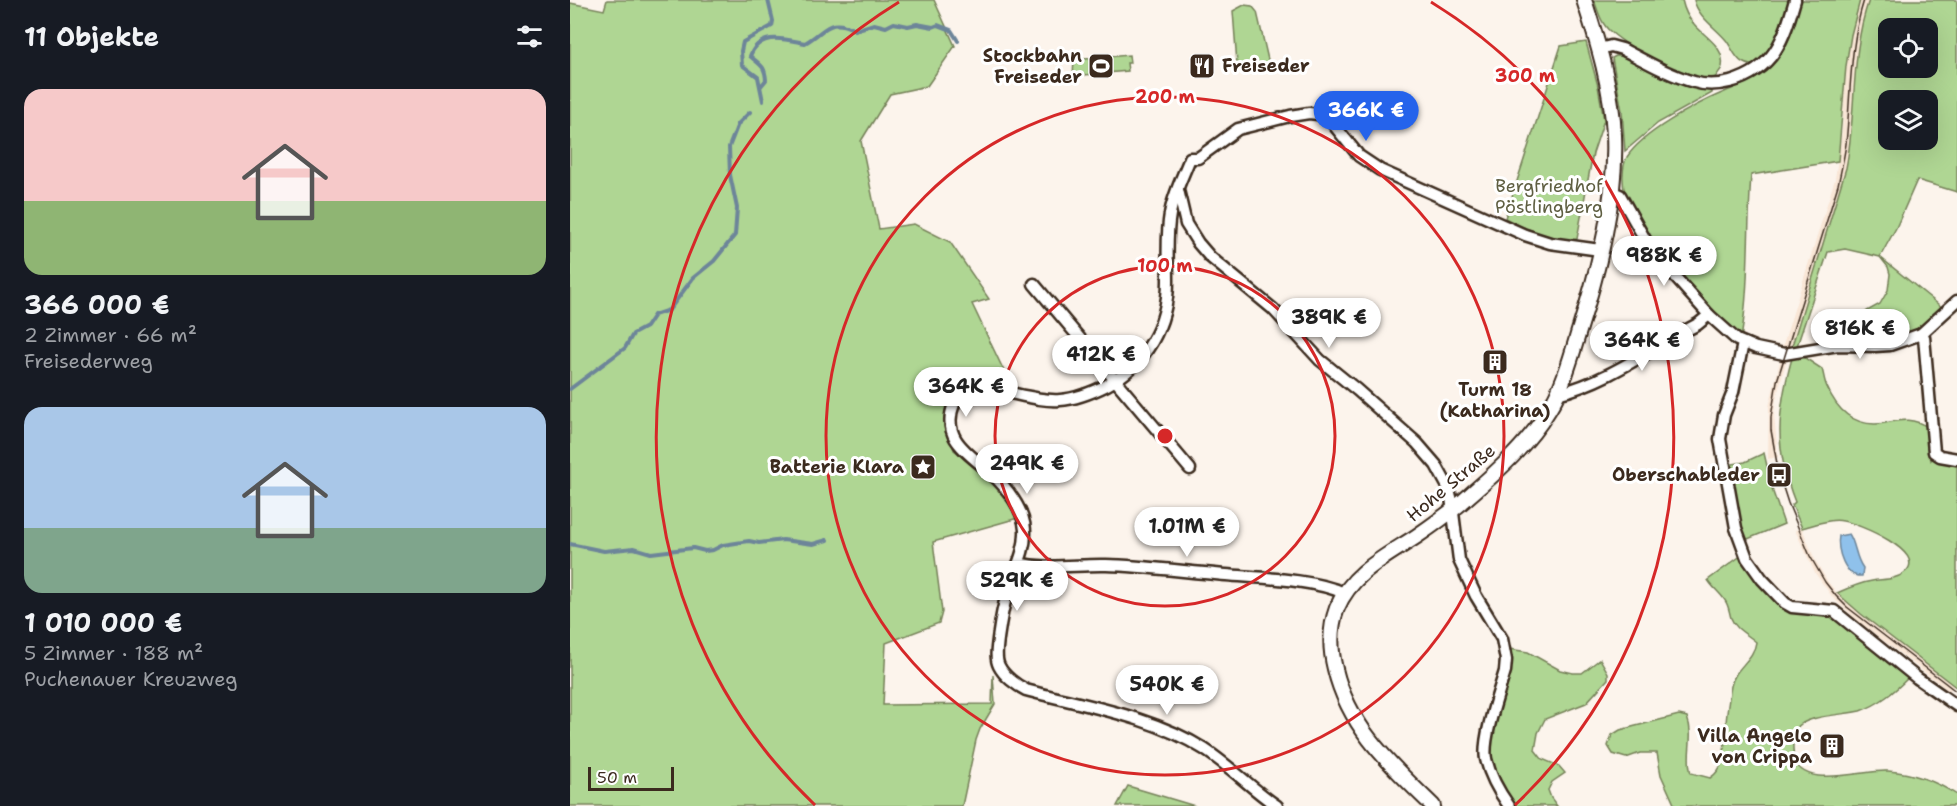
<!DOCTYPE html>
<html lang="de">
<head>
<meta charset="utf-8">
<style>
  body { margin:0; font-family:"Shantell Sans",sans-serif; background:#242831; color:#f1f3f6; height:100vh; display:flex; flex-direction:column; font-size:22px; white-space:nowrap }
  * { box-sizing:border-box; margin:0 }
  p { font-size:20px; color:#9ea1a6 }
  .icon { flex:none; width:33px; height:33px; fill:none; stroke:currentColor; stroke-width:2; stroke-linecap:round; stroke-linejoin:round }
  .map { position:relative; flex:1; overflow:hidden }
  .side { display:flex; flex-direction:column; background:#171b24; width:570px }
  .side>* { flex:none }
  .controls { position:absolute; left:1308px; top:18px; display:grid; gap:12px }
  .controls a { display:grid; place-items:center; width:60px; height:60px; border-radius:12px; background:#171b24; box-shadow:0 6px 24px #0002; font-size:30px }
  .scale { position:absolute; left:18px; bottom:15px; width:86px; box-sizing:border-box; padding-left:6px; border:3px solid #3b2a1e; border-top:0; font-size:16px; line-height:21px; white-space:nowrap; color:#3b2a1e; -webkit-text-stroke:4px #fff; paint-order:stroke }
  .price { position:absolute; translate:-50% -51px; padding:0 14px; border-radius:21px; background:#fff; color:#222; font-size:20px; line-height:39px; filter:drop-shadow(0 2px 3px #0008) }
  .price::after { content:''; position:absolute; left:50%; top:36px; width:18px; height:14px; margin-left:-9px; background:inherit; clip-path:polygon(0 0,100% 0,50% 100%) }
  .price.selected { background:#2563eb; color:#fff }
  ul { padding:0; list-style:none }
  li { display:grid; align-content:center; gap:12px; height:318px; padding:0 24px }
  li span { display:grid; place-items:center; height:186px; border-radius:18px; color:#555 }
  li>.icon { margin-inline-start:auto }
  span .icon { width:108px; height:108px; fill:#fffc; stroke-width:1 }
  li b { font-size:26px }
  h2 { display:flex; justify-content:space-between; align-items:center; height:72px; padding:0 24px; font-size:26px }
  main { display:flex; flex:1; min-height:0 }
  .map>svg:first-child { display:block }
  .built { fill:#f9e6d6 }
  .green { fill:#afd693; stroke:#758058; stroke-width:1.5; fill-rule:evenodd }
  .water { fill:#8fc1eb; stroke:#6d8599; stroke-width:1.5 }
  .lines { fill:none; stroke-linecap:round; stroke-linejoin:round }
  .stream { stroke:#6d8599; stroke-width:4 }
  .minor-casing { stroke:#3b2a1e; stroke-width:15 }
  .secondary-casing { stroke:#3b2a1e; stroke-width:18 }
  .minor { stroke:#fff; stroke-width:10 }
  .secondary { stroke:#fff; stroke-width:14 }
  .tram { stroke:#3b2a1e; stroke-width:1.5 }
  .ring { fill:none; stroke:#d62828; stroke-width:3 }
  .labels { text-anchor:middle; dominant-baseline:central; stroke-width:6; stroke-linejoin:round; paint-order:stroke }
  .poi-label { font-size:18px; font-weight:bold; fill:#3b2a1e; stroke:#fff; text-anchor:end }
  .park-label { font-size:18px; fill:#5e5e41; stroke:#fff }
  .street-label { font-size:18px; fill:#3b2a1e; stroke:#fff }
  .centre { fill:#d62828; stroke:#fff; stroke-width:3 }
  .ring-label { font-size:18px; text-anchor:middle; font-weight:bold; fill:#d62828; stroke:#fff; stroke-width:6; stroke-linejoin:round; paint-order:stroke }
</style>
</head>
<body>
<main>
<section class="side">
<h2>11 Objekte<svg class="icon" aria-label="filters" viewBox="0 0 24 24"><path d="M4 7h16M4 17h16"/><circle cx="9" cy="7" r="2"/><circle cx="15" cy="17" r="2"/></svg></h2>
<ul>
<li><span style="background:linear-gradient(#f6c9c9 60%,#8fb573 0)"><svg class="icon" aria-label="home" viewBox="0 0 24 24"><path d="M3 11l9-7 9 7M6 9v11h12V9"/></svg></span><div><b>366 000 €</b><p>2 Zimmer · 66 m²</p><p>Freisederweg</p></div></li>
<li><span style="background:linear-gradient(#a9c7e8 65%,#7fa58c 0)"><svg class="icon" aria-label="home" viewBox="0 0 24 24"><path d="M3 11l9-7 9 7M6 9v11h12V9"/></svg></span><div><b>1 010 000 €</b><p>5 Zimmer · 188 m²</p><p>Puchenauer Kreuzweg</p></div></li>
</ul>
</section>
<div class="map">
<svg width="1387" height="806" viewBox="0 0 1387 806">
  <rect width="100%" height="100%" fill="#fcf4ec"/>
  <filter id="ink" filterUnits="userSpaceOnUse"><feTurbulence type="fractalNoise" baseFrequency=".0167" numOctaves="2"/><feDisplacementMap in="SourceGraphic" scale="12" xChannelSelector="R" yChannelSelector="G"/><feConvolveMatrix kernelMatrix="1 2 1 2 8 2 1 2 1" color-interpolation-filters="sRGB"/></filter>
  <g filter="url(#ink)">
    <g class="built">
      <polygon points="1290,0 1299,0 1289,41 1284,82 1281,146 1276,169 1221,349 1211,351 1265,179 1272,131 1276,66 1281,35"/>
      <polygon points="1211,357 1217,358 1206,399 1204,416 1208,457 1198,459 1199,407"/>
      <polygon points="1232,528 1245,560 1258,582 1267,593 1291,614 1384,686 1379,691 1288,621 1263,598 1245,573 1225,530"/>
    </g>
    <g class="green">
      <polygon points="37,0 364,0 385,46 357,86 320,94 291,141 309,229 344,224 380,242 419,299 402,304 443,390 390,388 385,392 380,401 379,435 384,450 415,474 435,493 448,518 363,542 372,612 369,623 316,643 313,705 422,704 423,675 425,704 410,729 406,740 392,806 0,806 0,3 34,10"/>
      <path d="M1024,0H1112C1114,9 1117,17 1124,24C1133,35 1150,44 1152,59C1153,64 1152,69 1149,72C1146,78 1141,81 1134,81C1113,79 1058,47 1041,32C1031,24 1028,11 1024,0Z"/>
      <path d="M1124,0H1220C1215,16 1198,79 1172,62C1165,58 1161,46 1156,40C1145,27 1128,17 1124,0Z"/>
      <path d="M1231,0H1290L1281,35L1276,66L1268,161L1181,175C1177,230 1180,284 1171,339L1162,332L1083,247L1055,193C1052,183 1052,166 1057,157C1072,133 1126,104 1152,93C1172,84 1193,78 1207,60C1220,43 1225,21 1231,0Z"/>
      <path d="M1299,0H1387V192L1347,180L1326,228L1310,257L1374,309C1357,325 1333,342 1309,343C1293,344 1277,342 1262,342L1277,332L1297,311L1310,304L1318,290L1320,274L1318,267L1310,257L1275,249L1258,252L1226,349H1221L1276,168C1287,113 1280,54 1299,0ZM1318,28H1358V68H1318ZM1318,100H1358V140H1318Z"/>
      <polygon points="674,5 682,6 687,12 699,64 667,64 663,11"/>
      <path d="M1016,42L1028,86L1034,120L1023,153L1007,239C985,244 955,228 935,218L991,46Z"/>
      <polygon points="559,55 560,63 557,63 558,71 503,76 504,60"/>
      <path d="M1046,56C1065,55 1087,72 1104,80C1116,86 1129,88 1142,91V93L1088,123L1055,151L1052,111L1042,58Z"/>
      <path d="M1232,356L1252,369C1254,375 1254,381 1257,387C1268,412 1286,428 1315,423C1332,419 1344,418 1359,428L1361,460L1369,450L1387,455V688L1291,614L1267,593C1278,588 1290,583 1302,581C1313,579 1325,580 1334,573C1361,553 1286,523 1273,521C1261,518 1244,525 1232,528L1222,505L1225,502C1204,448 1207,413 1222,358Z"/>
      <polygon points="1194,453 1203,492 1214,524 1173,541 1156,465 1175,462"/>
      <path d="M1172,555C1181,569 1199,602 1214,607C1231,612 1249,611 1266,618L1339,677C1324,692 1310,704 1290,711C1275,715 1234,715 1226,729C1223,737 1222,749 1224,756C1229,792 1295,769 1318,771C1344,773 1366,781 1387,795V806H1105L1091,775L1087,753H1070L1056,758L1043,754L1038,746L1042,735L1050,730L1109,715L1117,717C1125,738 1115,755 1121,773L1140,778C1159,766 1153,742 1156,723C1157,710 1159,698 1161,686C1164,668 1184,660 1186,642C1177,634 1165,629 1161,618C1159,612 1159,605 1154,599C1149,592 1143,588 1138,580Z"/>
      <polygon points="939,649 958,652 990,670 1003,673 1012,673 1030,659 1038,673 1038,679 1016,703 975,719 968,733 965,750 972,759 989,766 995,773 982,782 978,790 981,798 987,806 942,806 936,797 919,755"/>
      <polygon points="558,786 625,806 547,806"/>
    </g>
    <path class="water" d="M1279,534C1286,544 1285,558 1293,568L1292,576C1275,578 1266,549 1269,536Z"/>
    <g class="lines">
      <g class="stream">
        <path d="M191,86L196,80C195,65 190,65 180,56C190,31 214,39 235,43C256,31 259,16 285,30L304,24L316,27L324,23L338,26L347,24L363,27L368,25L381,30L388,41"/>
        <polyline points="193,101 188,77 172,65 171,51 173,42 202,26 203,21 198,0"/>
        <polyline points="0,389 55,348 63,334 76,327 84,315 99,310 123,278 144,261 165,235 167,208 160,175 159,147 168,124 180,112"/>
        <polyline points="0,544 34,551 64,548 81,553 123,548 135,551 143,550 153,545 179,541 189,543 213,540 243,544 257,540"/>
      </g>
      <g class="minor-casing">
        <g id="minor">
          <path d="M1029,49L1041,46L1052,49C1075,61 1099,75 1124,82C1136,86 1148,85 1160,82C1204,70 1214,39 1225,0"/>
          <path d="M608,190L616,224L628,243L640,257L703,309L750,360L787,390L847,443L866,465L878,487L881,497L889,560L906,596L932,639L936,660L935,671C929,692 912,739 916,759C920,776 929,792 939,806"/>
          <polyline points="1041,191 1050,195 1077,243 1089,259 1139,315 1167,340 1186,348 1214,354 1268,345 1305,346 1320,345 1351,334 1387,301"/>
          <polyline points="464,284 620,469"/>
          <polyline points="1351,334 1354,337 1364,452 1370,456 1387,459"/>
          <polyline points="1173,343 1163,392 1154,415 1150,439 1166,528 1177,558 1192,579 1215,603 1222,607 1264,611 1347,678 1387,706"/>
          <path d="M987,394C1039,381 1082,348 1128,324L1139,315"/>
          <path d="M449,563C473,570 510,564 536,565C576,566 616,572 656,575C691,578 743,579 774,593"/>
          <path d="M707,806C682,789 660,766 634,749C582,716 515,706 456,690C446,685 434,676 429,666C425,658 427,648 428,639C430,625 432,609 437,595C443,573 456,553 455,530C454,509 436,487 421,473C400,454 370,439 384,404C387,398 390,392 396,390C418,382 463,403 490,400C505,399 523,392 537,385C576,364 598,325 598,281C598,259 596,236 600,214C603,195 613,176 620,158H628L668,129L720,116L739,113L756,115L789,156L810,170L955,235L980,243L1030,250"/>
        </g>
      </g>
      <g class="secondary-casing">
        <path id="secondary" d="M863,806C821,765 779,728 765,669C760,649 760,627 767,608C782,572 817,556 847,536C866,523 884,510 900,495C928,471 959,443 978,411C993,387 1001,358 1009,331C1028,271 1047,199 1044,135C1042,89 1028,43 1014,0"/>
      </g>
      <use href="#minor" class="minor"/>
      <use href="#secondary" class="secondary"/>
      <path class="tram" d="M1294,0C1279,47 1281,95 1276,144C1274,158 1271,171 1268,185L1207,381L1201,417V430L1209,475L1218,503L1240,556L1255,582L1266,596L1277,607L1387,692"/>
    </g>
  </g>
  <g class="ring">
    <circle cx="595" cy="436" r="170"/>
    <circle cx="595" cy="436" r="339"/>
    <path d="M245 805A509 509 0 0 1 329 2M861 2A509 509 0 0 1 945 805"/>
  </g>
  <defs>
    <g id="stadium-square" transform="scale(1.35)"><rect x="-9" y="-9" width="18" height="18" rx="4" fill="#3b2a1e" stroke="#fff"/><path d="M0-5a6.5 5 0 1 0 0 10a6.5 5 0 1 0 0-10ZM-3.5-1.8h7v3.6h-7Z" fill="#fff"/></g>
    <g id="restaurant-square" transform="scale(1.35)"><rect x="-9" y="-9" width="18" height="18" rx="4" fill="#3b2a1e" stroke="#fff"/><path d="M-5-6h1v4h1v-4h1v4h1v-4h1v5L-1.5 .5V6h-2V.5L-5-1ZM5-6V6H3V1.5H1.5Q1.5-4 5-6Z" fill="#fff"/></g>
    <g id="building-square" transform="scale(1.35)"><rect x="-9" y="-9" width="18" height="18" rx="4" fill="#3b2a1e" stroke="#fff"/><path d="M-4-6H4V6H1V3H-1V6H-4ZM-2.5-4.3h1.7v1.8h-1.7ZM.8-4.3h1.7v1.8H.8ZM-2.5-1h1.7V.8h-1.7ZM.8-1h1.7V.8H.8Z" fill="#fff"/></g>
    <g id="sight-square" transform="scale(1.35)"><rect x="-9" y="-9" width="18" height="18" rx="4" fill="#3b2a1e" stroke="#fff"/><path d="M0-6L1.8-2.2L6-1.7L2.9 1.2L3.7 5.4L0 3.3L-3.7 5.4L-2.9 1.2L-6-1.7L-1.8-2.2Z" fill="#fff"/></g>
    <g id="bus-square" transform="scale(1.35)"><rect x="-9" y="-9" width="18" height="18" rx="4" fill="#3b2a1e" stroke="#fff"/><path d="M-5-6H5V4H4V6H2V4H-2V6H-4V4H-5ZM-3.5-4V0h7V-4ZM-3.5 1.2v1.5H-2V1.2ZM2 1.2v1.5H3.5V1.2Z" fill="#fff"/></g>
  </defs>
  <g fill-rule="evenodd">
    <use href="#stadium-square" x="531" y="66"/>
    <use href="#restaurant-square" x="632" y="66"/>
    <use href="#building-square" x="925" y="362"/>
    <use href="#sight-square" x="353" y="467"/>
    <use href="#bus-square" x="1209" y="475"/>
    <use href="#building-square" x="1262" y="746"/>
  </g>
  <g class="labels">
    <g class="poi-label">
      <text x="512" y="56">Stockbahn<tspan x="512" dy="21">Freiseder</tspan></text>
      <text x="652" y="66" text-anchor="start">Freiseder</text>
      <text x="925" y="390" text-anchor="middle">Turm 18<tspan x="925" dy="21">(Katharina)</tspan></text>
      <text x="334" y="467">Batterie Klara</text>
      <text x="1190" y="475">Oberschableder</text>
      <text x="1242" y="736">Villa Angelo<tspan x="1242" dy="21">von Crippa</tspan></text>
    </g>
    <g class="park-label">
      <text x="979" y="186">Bergfriedhof<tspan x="979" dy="21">Pöstlingberg</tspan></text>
    </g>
    <g class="street-label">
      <text transform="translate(881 483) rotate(-40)">Hohe Straße</text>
    </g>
  </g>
  <circle cx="595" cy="436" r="9" class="centre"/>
  <g class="ring-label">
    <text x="955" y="82">300 m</text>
    <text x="595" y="103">200 m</text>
    <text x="595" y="272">100 m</text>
  </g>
</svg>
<div class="controls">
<a><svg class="icon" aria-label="locate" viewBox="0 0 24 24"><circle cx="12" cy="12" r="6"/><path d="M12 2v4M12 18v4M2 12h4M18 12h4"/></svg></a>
<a><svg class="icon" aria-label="layers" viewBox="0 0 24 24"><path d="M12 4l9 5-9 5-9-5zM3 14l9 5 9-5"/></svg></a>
</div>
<div class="scale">50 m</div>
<b class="price selected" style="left:796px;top:142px">366K €</b>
<b class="price" style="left:1094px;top:287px">988K €</b>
<b class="price" style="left:759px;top:349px">389K €</b>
<b class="price" style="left:1290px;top:360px">816K €</b>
<b class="price" style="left:1072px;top:372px">364K €</b>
<b class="price" style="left:531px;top:386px">412K €</b>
<b class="price" style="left:396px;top:418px">364K €</b>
<b class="price" style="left:457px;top:495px">249K €</b>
<b class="price" style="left:617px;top:558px">1.01M €</b>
<b class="price" style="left:447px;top:612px">529K €</b>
<b class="price" style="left:597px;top:716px">540K €</b>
</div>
</main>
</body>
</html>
